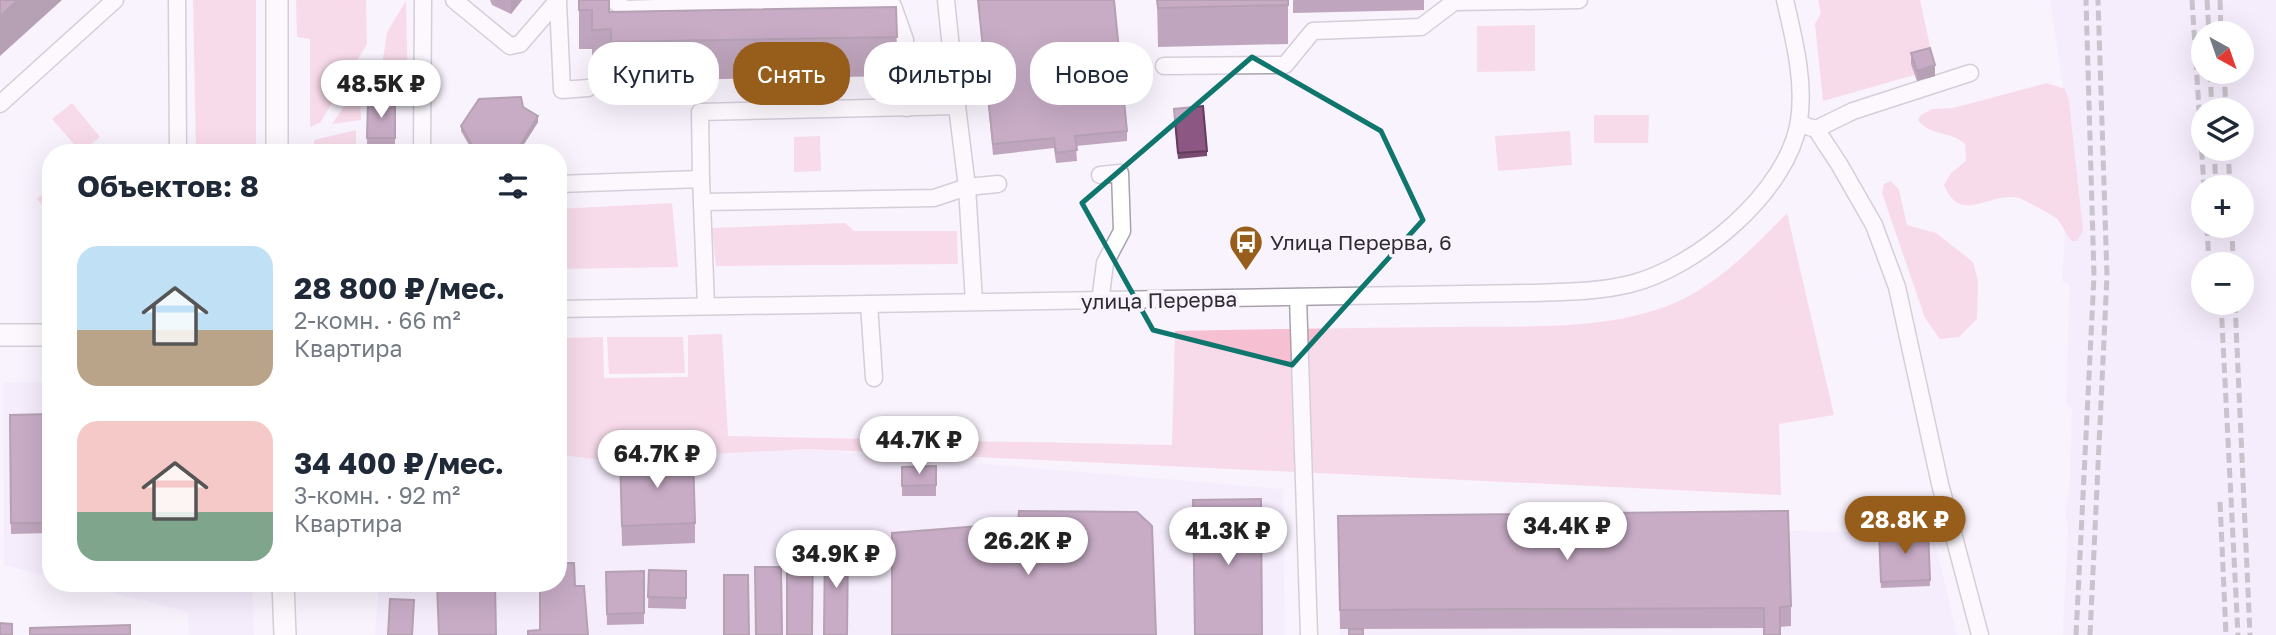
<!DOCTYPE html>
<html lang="ru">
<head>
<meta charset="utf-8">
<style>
  body { margin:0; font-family:"Golos Text",sans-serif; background:#f6f6f7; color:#1f2937; height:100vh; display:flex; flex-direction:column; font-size:26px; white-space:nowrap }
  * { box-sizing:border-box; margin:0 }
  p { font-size:23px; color:#747a83 }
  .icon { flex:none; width:38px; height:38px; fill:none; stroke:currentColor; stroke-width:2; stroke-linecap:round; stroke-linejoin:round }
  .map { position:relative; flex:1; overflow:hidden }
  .sheet { position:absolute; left:42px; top:144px; width:525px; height:448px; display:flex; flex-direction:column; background:#fff; border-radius:28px; box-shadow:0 7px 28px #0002 }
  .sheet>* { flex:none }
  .top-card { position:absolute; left:588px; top:42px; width:665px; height:63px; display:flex; gap:14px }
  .needle { width:46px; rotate:140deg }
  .buttons { position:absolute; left:2191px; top:21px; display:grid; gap:14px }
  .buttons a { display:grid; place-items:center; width:63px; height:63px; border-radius:50%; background:#fff; box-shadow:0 7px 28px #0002; font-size:35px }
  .price { position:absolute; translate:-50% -60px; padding:0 16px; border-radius:24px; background:#fff; color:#222; font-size:23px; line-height:46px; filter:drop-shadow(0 2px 4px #0008) }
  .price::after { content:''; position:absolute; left:50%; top:42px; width:21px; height:16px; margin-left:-10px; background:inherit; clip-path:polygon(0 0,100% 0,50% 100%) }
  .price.active { background:#975d1b; color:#fff }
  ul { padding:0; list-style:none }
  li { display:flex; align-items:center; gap:21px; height:175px; padding:0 35px }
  li span { display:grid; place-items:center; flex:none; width:196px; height:140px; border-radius:21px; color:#555 }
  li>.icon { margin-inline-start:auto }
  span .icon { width:84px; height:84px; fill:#fffc; stroke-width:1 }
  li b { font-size:30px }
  h2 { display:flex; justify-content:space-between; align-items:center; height:84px; padding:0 35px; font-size:30px }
  .tag { padding:0 24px; border-radius:28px; background:#fff; box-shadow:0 7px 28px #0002; font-size:24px; line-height:63px }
  .tag.active { background:#975d1b; color:#fff }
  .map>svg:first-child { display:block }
  .built { fill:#f0e5fa; fill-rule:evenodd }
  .green { fill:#f6bfd2 }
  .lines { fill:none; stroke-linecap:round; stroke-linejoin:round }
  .minor-casing { stroke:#a9a2ae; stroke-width:19 }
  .major-casing { stroke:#a9a2ae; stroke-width:24 }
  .minor { stroke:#fff; stroke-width:16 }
  .major { stroke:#fff; stroke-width:21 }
  .rail { stroke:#8d8991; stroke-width:5; stroke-dasharray:10 5; stroke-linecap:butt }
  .wall { fill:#784b71 }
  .shaded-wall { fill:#623d5c }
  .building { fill:#8c5783; stroke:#623d5c; stroke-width:2 }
  .marked { fill:none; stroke:#0f766e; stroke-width:5; stroke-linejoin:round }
  .labels { text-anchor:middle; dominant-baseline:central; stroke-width:7; stroke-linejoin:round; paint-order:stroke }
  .poi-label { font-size:21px; fill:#2e2b31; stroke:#f9f3fe; text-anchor:start }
  .street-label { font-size:21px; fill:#2e2b31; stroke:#f9f3fe }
</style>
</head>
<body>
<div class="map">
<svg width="2276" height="635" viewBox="0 0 2276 635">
  <rect width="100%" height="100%" fill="#f9f3fe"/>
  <g class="built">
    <path d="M2050,0H2276V635H2063L2068,524L2065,514L2070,485L2072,409L2066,403L2070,285L2062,281L2071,139ZM2203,33H2242V72H2203ZM2203,110H2242V149H2203ZM2203,187H2242V226H2203ZM2203,264H2242V303H2203Z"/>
    <polygon points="3,382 51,382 51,577 4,565"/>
    <polygon points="807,449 1283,489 1285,635 375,635 379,583 558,583 558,455 605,460"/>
    <polygon points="1788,531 1933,533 1957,635 1340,635 1338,536"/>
    <polygon points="74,583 252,583 254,635 189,635 188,612"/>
  </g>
  <g class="green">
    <polygon points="193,0 256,0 256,152 196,152"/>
    <polygon points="296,0 366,0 367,44 320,123 310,127 310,39 297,37"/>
    <polygon points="1818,0 1920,0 1935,69 1823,101 1815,24 1821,13"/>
    <polygon points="406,1 408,92 378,94 387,32"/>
    <polygon points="1535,25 1535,71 1477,72 1477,26"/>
    <polygon points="367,72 367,92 360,97 361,120 332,124"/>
    <path d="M2047,83L2065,89L2069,101L2083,231L2077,241H2072C2065,234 2063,225 2057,219C2054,216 2023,199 2019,198C1990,191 1960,226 1944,185L1951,173L1966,161L1965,144C1950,130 1931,137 1918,120L1921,115L1932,109L1953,108Z"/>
    <polygon points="72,103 100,137 81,152 52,119"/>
    <polygon points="1594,115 1649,115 1648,143 1594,143"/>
    <polygon points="356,130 356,152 314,152 314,140"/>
    <polygon points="1570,131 1572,165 1498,171 1495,136"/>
    <polygon points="820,136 821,171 794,172 794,137"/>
    <polygon points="1891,181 1899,190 1907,225 1936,233 1973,262 1978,281 1977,319 1959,337 1940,339 1925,318 1882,193 1884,184"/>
    <polygon points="51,187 51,216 37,199"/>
    <polygon points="672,203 678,267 558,269 558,209"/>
    <path d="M1787,213L1834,415L1779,424L1781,495L807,449L605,460L558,455V338L603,337L604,378L688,377V335L722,334L728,436L1172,445L1175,331C1265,329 1355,328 1445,327C1521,325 1611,333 1681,300C1722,280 1755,246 1787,213Z"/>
    <polygon points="845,223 854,231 957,231 958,264 716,266 712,228"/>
    <polygon points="607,337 683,337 685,373 609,374"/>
  </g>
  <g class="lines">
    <g class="minor-casing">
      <g id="minor">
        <polyline points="177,0 178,152"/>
        <polyline points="454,0 510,46 520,44 558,0"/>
        <polyline points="613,0 625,9 783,4 893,6 905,40 907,108"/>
        <polyline points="946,0 957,106"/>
        <polyline points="558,2 562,90 588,88"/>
        <polyline points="1164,66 1285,65 1313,31 1421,27 1454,2 1579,0"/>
        <polyline points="0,104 115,0"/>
        <polyline points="1799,124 1816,129 1839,164 1874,225 1897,287 1940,484 1980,635"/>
        <polyline points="1816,129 1853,111 1970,73"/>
        <polyline points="422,152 423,0"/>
        <polyline points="1100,175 1120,173 1122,231 1105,263 1100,302"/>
        <polyline points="701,179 700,112 957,106 967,187 974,301"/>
        <polyline points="558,184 701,179 702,202"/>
        <polyline points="1298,297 1309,635"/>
        <polyline points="869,304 874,378"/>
        <polyline points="706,306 702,202 934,198 967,187 998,184"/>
        <path d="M558,309L1529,293C1563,292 1597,292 1630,284C1696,268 1788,192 1799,121C1805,81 1794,39 1785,0"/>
      </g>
    </g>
    <g class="major-casing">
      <g id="major">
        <polyline points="277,0 277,152"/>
        <polyline points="0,335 51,335"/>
        <polyline points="283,583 285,635"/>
      </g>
    </g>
    <use href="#minor" class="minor"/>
    <use href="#major" class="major"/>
    <g class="rail">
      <polyline points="2192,0 2204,187"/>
      <polyline points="2207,0 2209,33"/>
      <polyline points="2220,0 2221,33"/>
      <polyline points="2210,72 2212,110"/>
      <polyline points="2224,72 2226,110"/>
      <polyline points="2214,149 2216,187"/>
      <polyline points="2228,149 2230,187"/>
      <polyline points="2207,226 2209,264"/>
      <polyline points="2232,226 2233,264"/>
      <polyline points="2221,303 2238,635"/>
      <polyline points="2235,303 2250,635"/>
      <polyline points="2220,502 2226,635"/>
      <polyline points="2076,635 2094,276 2086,0"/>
      <polyline points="2090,635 2107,276 2098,0"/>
    </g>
  </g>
  <g class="wall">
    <polygon points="490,0 522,0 511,14 492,5"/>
    <polygon points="579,0 609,12 896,7 897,76 611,81 611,68 592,69 592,49 579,49"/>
    <polygon points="978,0 1114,0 1127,131 1127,141 1076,146 1077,161 1056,163 1054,148 993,155"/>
    <polygon points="1157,0 1288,0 1288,44 1158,47"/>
    <polygon points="1293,0 1424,0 1424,10 1293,13"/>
    <polygon points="1911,53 1935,76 1917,81 1911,64"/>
    <polygon points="368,102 395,102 395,144 367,144"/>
    <polygon points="523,107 538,122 519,152 473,152 461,131 461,126"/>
    <polygon points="1174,114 1207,151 1207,156 1178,159"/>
    <polygon points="51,414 51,533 11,534 10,415"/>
    <polygon points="620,457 695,523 695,543 622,546"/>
    <polygon points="936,466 936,496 902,496 902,467"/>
    <polygon points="1338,516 1791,606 1791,626 1764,628 1340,629"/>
    <polygon points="1928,529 1930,586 1881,588 1879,532"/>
    <polygon points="649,570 686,571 686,609 648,608"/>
    <polygon points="644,571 644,624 607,625 606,572"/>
  </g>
  <g class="shaded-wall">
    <polygon points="18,0 62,0 0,56 0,16"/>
    <polygon points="511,0 522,0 511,14"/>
    <polygon points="1935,65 1935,76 1917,81 1917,71"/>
    <polygon points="538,116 538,122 519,152 516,152"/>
  </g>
  <g class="building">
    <polygon points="0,0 18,0 0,16"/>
    <polygon points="579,0 609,0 609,12 896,7 897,37 611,42 611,29 592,30 592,10 579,10"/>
    <polygon points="978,0 1114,0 1127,131 1075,136 1077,150 1056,153 1054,138 993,144"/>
    <polygon points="1157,0 1288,0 1288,5 1158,8"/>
    <polygon points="1930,48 1935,65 1917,71 1911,53"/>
    <polygon points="521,97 523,107 538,116 516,152 476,152 461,126 479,99"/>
    <polygon points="368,102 395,102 395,138 367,138"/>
    <polygon points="1203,106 1207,151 1178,153 1174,109"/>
    <polygon points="51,414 51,523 11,523 10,415"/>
    <polygon points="693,455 695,523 622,526 620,457"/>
    <polygon points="936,466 936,485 902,486 902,467"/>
    <polygon points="1261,499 1262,635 1195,635 1193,500"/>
    <polygon points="1019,511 1137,512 1152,526 1156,635 892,635 892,533 1018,523"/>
    <polygon points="1788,511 1791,606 1780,607 1780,635 1764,635 1764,608 1340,610 1338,516"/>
    <polygon points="1928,529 1930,580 1881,582 1879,532"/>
    <polygon points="813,539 812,635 787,635 787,540"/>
    <polygon points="825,545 848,545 847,635 824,635"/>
    <polygon points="558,563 574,563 575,586 584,586 588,635 528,635 528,631 540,630 540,587 548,587 548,583 558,583"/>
    <polygon points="755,567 781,567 782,635 756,635"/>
    <polygon points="649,570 686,571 686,598 648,597"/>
    <polygon points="644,571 644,613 607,614 606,572"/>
    <polygon points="724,575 748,575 749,635 724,635"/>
    <polygon points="495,583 496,635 439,635 437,584"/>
    <polygon points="390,599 414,600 412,635 388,635"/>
    <polygon points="0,623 12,624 12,635 0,635"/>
    <polygon points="130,625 130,635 30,635 30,628"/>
    <rect x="1349" y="629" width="14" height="6"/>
  </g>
  <path d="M0 0H2276V635H0ZM1252,57L1381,131L1423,220L1292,365L1153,330L1082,203Z" fill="#f9f3fe" fill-opacity=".55" fill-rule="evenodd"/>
  <path class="marked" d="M1252,57L1381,131L1423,220L1292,365L1153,330L1082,203Z"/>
  <defs>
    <g id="bus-pin" transform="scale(1.75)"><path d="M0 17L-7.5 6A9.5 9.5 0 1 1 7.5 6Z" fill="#975d1b" stroke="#f9f3fe"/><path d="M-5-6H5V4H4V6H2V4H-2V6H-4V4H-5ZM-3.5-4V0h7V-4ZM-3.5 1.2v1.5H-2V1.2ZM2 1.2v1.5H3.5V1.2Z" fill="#fff"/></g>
  </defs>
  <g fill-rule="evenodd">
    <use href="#bus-pin" x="1246" y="242"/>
  </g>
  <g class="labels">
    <g class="poi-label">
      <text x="1270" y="242">Улица Перерва, 6</text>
    </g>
    <g class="street-label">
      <text transform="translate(1159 300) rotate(-1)">улица Перерва</text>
    </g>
  </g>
</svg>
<div class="buttons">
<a><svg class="needle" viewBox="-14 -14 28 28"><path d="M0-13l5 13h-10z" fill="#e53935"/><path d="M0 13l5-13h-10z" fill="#747a83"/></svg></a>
<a><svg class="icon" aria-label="layers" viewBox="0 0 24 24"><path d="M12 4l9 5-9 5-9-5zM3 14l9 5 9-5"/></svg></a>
<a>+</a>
<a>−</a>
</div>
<b class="price" style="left:381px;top:120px">48.5K ₽</b>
<b class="price" style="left:919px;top:476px">44.7K ₽</b>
<b class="price" style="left:657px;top:490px">64.7K ₽</b>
<b class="price active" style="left:1905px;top:556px">28.8K ₽</b>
<b class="price" style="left:1567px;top:562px">34.4K ₽</b>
<b class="price" style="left:1228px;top:567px">41.3K ₽</b>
<b class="price" style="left:1028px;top:577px">26.2K ₽</b>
<b class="price" style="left:836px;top:590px">34.9K ₽</b>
<div class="top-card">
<a class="tag">Купить</a>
<a class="tag active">Снять</a>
<a class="tag">Фильтры</a>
<a class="tag">Новое</a>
</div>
<section class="sheet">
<h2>Объектов: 8<svg class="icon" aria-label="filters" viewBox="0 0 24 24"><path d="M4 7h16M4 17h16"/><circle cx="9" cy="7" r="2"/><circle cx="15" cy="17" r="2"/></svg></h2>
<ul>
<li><span style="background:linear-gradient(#bfe0f5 60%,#b9a48a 0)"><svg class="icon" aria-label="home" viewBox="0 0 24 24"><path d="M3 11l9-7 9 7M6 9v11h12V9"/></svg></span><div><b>28 800 ₽/мес.</b><p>2-комн. · 66 m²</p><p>Квартира</p></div></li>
<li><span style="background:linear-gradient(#f6c9c9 65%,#7fa58c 0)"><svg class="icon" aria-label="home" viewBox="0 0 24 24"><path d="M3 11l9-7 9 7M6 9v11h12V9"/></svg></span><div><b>34 400 ₽/мес.</b><p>3-комн. · 92 m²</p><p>Квартира</p></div></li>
</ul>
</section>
</div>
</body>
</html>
